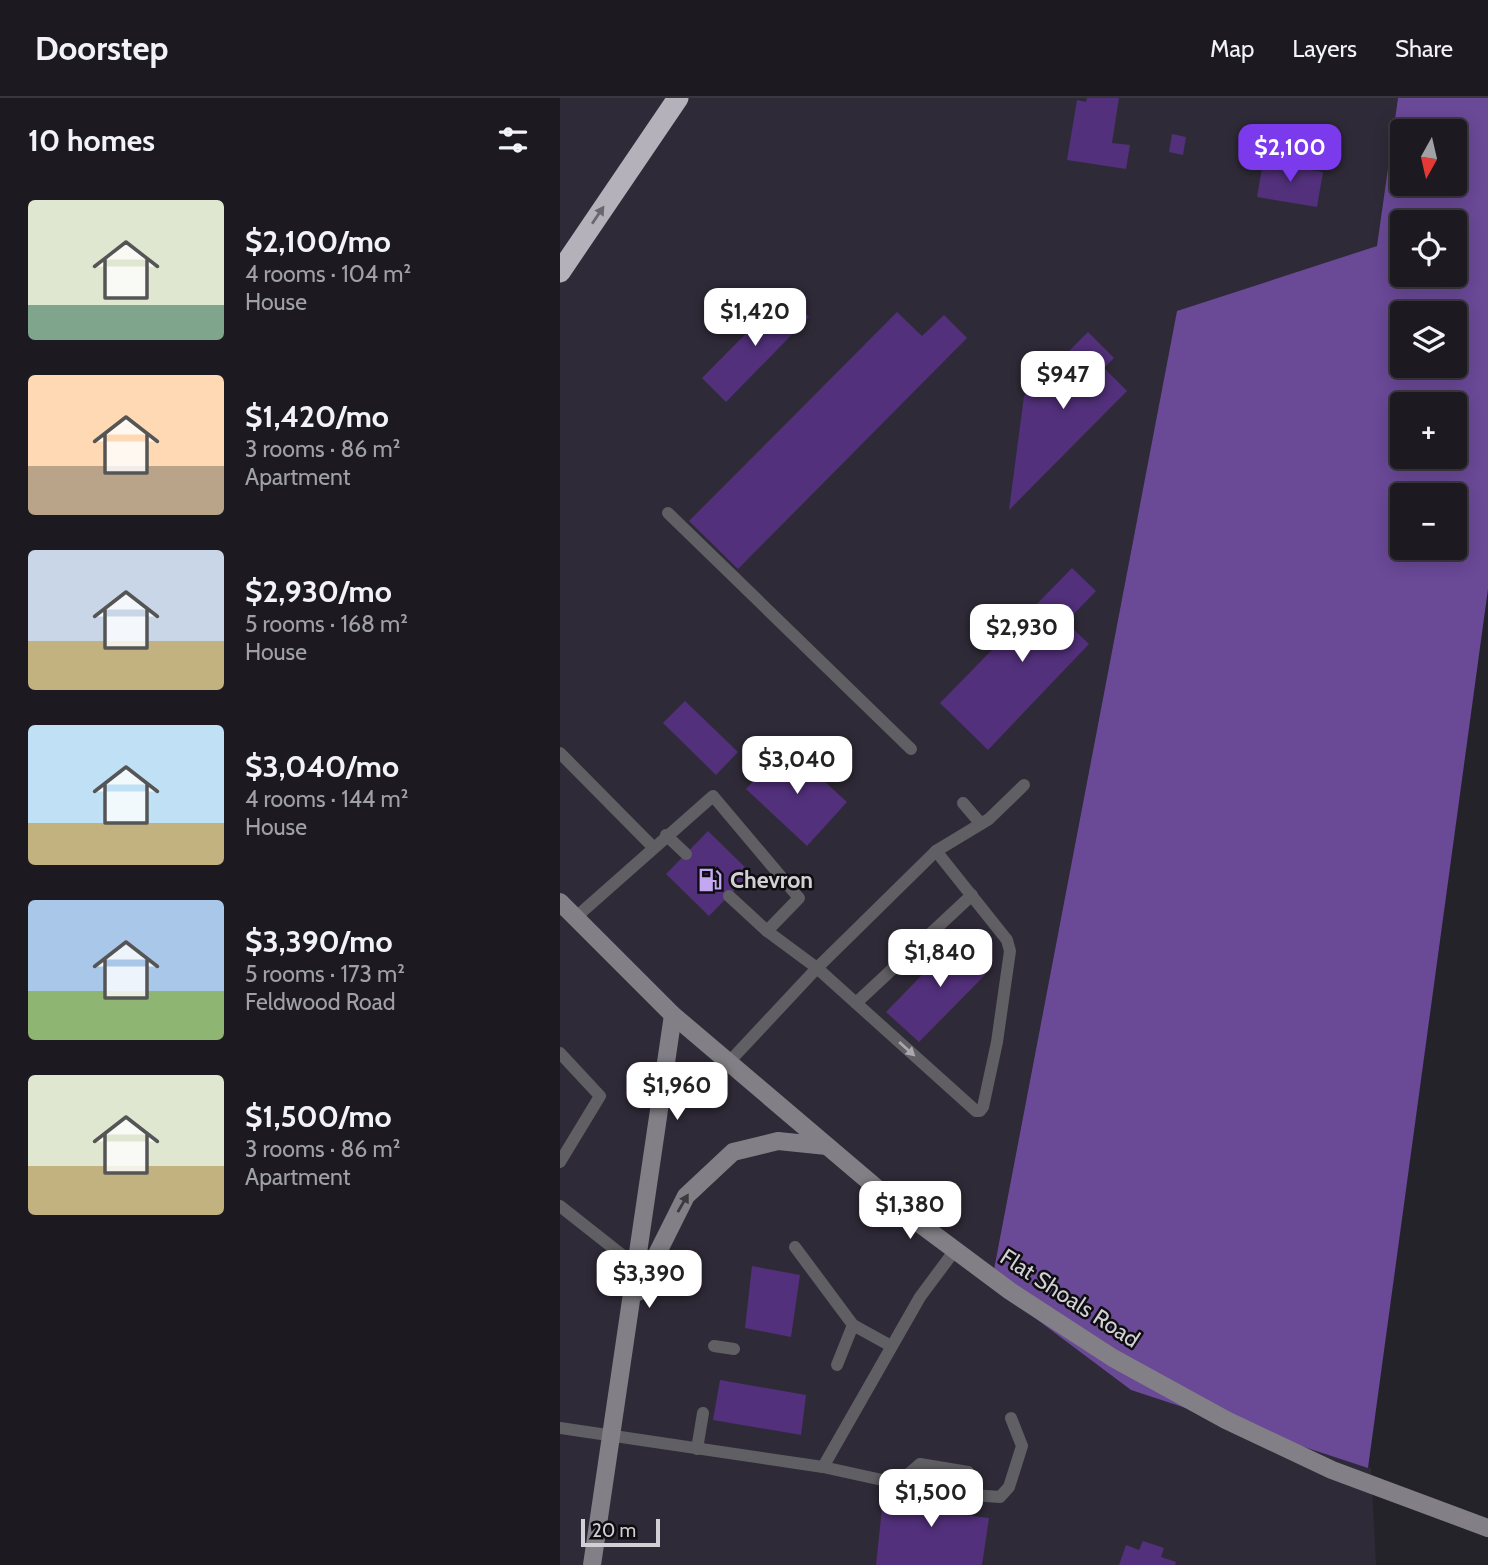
<!DOCTYPE html>
<html lang="en">
<head>
<meta charset="utf-8">
<style>
  body { margin:0; font-family:Cabin,sans-serif; background:#29272d; color:#f1f3f6; height:100vh; display:flex; flex-direction:column; font-size:26px; white-space:nowrap }
  * { box-sizing:border-box; margin:0 }
  p { font-size:23px; color:#a0a1a5 }
  .icon { flex:none; width:38px; height:38px; fill:none; stroke:currentColor; stroke-width:2; stroke-linecap:round; stroke-linejoin:round }
  .map { position:relative; flex:1; overflow:hidden }
  .details { display:flex; flex-direction:column; background:#1c1a20; width:560px }
  .details>* { flex:none }
  .needle { width:46px; rotate:188deg }
  .fabs { position:absolute; left:830px; top:21px; display:grid; gap:14px }
  .fabs a { display:grid; place-items:center; width:77px; height:77px; border-radius:7px; background:#1c1a20; box-shadow:0 4px 18px #0003,0 0 0 2px #3a383e; font-size:35px }
  .scale { position:absolute; left:21px; bottom:18px; width:79px; box-sizing:border-box; padding-left:7px; border:4px solid #d2d0d5; border-top:0; font-size:19px; line-height:24px; white-space:nowrap; color:#d2d0d5; -webkit-text-stroke:5px #0e0d10; paint-order:stroke }
  .price { position:absolute; translate:-50% -60px; padding:0 16px; border-radius:14px; background:#fff; color:#222; font-size:23px; line-height:46px; filter:drop-shadow(0 2px 4px #0008) }
  .price::after { content:''; position:absolute; left:50%; top:42px; width:21px; height:16px; margin-left:-10px; background:inherit; clip-path:polygon(0 0,100% 0,50% 100%) }
  .price.current { background:#7c3aed; color:#fff }
  ul { padding:0; list-style:none }
  li { display:flex; align-items:center; gap:21px; height:175px; padding:0 28px }
  li span { display:grid; place-items:center; flex:none; width:196px; height:140px; border-radius:7px; color:#555 }
  li>.icon { margin-inline-start:auto }
  span .icon { width:84px; height:84px; fill:#fffc; stroke-width:1 }
  li b { font-size:30px }
  h2 { display:flex; justify-content:space-between; align-items:center; height:84px; padding:0 28px; font-size:30px }
  header { display:flex; align-items:center; gap:42px; box-sizing:border-box; height:98px; padding:0 35px; background:#1c1a20; border-bottom:2px solid #3a383e }
  header strong { font-size:33px }
  nav { display:flex; gap:38px; margin-inline-start:auto; font-size:24px }
  main { display:flex; flex:1; min-height:0 }
  .map>svg:first-child { display:block }
  .built { fill:#2f2a37 }
  .forest { fill:#6a4997; fill-rule:evenodd }
  .building { fill:#52307b }
  .lines { fill:none; stroke-linecap:round; stroke-linejoin:round }
  .lane { stroke:#605f63; stroke-width:12 }
  .secondary { stroke:#828086; stroke-width:18 }
  .highway { stroke:#b4b1ba; stroke-width:21 }
  .oneway { fill:#69676e }
  .oneway2 { fill:#aaa8ad }
  .oneway3 { fill:#3c3b3f }
  .labels { text-anchor:middle; dominant-baseline:central; stroke-width:5; stroke-linejoin:round; paint-order:stroke }
  .poi-label { font-size:23px; font-weight:bold; fill:#d2d0d5; stroke:#0e0d10; text-anchor:start }
  .street-label { font-size:23px; fill:#d2d0d5; stroke:#0e0d10 }
</style>
</head>
<body>
<header>
<strong>Doorstep</strong>
<nav><a>Map</a><a>Layers</a><a>Share</a></nav>
</header>
<main>
<section class="details">
<h2>10 homes<svg class="icon" aria-label="filters" viewBox="0 0 24 24"><path d="M4 7h16M4 17h16"/><circle cx="9" cy="7" r="2"/><circle cx="15" cy="17" r="2"/></svg></h2>
<ul>
<li><span style="background:linear-gradient(#dfe7d0 75%,#7fa58c 0)"><svg class="icon" aria-label="home" viewBox="0 0 24 24"><path d="M3 11l9-7 9 7M6 9v11h12V9"/></svg></span><div><b>$2,100/mo</b><p>4 rooms · 104 m²</p><p>House</p></div></li>
<li><span style="background:linear-gradient(#ffd9b3 65%,#b9a48a 0)"><svg class="icon" aria-label="home" viewBox="0 0 24 24"><path d="M3 11l9-7 9 7M6 9v11h12V9"/></svg></span><div><b>$1,420/mo</b><p>3 rooms · 86 m²</p><p>Apartment</p></div></li>
<li><span style="background:linear-gradient(#c9d6e8 65%,#c2b280 0)"><svg class="icon" aria-label="home" viewBox="0 0 24 24"><path d="M3 11l9-7 9 7M6 9v11h12V9"/></svg></span><div><b>$2,930/mo</b><p>5 rooms · 168 m²</p><p>House</p></div></li>
<li><span style="background:linear-gradient(#bfe0f5 70%,#c2b280 0)"><svg class="icon" aria-label="home" viewBox="0 0 24 24"><path d="M3 11l9-7 9 7M6 9v11h12V9"/></svg></span><div><b>$3,040/mo</b><p>4 rooms · 144 m²</p><p>House</p></div></li>
<li><span style="background:linear-gradient(#a9c7e8 65%,#8fb573 0)"><svg class="icon" aria-label="home" viewBox="0 0 24 24"><path d="M3 11l9-7 9 7M6 9v11h12V9"/></svg></span><div><b>$3,390/mo</b><p>5 rooms · 173 m²</p><p>Feldwood Road</p></div></li>
<li><span style="background:linear-gradient(#dfe7d0 65%,#c2b280 0)"><svg class="icon" aria-label="home" viewBox="0 0 24 24"><path d="M3 11l9-7 9 7M6 9v11h12V9"/></svg></span><div><b>$1,500/mo</b><p>3 rooms · 86 m²</p><p>Apartment</p></div></li>
</ul>
</section>
<div class="map">
<svg width="928" height="1467" viewBox="0 0 928 1467">
  <rect width="100%" height="100%" fill="#25232a"/>
  <polygon class="built" points="0,0 838,0 818,148 617,214 431,1186 571,1292 811,1370 816,1467 0,1467"/>
  <path class="forest" d="M838,0H928V491L808,1370L571,1292L431,1187L617,213L817,148ZM842,33H894V86H842ZM842,124H894V177H842ZM842,215H894V268H842ZM842,306H894V359H842ZM842,397H894V450H842Z"/>
  <g class="building">
    <polygon points="527,0 559,0 552,45 570,47 566,71 507,62 517,2 526,4"/>
    <polygon points="612,36 626,39 623,57 609,54"/>
    <polygon points="703,64 763,74 757,109 697,99"/>
    <polygon points="225,196 249,219 166,304 142,280"/>
    <polygon points="337,214 362,238 384,217 407,240 178,471 129,423"/>
    <polygon points="528,234 554,260 544,270 567,293 449,412 464,298"/>
    <polygon points="512,470 536,493 506,524 529,546 428,652 380,605"/>
    <polygon points="125,603 178,654 156,677 103,625"/>
    <polygon points="226,648 287,704 247,748 186,691"/>
    <polygon points="148,733 191,775 149,818 106,776"/>
    <polygon points="412,842 431,860 421,870 426,876 359,944 326,914 394,844 403,851"/>
    <polygon points="192,1168 240,1177 231,1239 185,1230"/>
    <polygon points="160,1282 246,1297 241,1337 153,1322"/>
    <polygon points="365,1374 400,1379 395,1416 429,1420 422,1467 316,1467 323,1401 362,1405"/>
    <polygon points="583,1443 604,1450 601,1459 616,1464 615,1467 559,1467 566,1447 579,1452"/>
  </g>
  <g class="lines">
    <g class="lane">
      <polyline points="108,415 351,651"/>
      <polyline points="0,655 93,749"/>
      <polyline points="403,705 421,726"/>
      <polyline points="106,737 126,756"/>
      <polyline points="169,798 207,833"/>
      <polyline points="15,820 153,698 239,800 207,833 257,870 416,1013 420,1013 423,1009 437,944 450,853 447,842 376,753"/>
      <polyline points="296,905 412,797"/>
      <polyline points="0,955 40,998 0,1064"/>
      <polyline points="169,964 257,870 376,753 429,721 464,687"/>
      <polyline points="0,1108 76,1168"/>
      <polyline points="235,1149 293,1227"/>
      <polyline points="154,1248 174,1251"/>
      <polyline points="277,1267 293,1227 331,1248"/>
      <polyline points="0,1330 263,1369 360,1199 395,1152"/>
      <polyline points="137,1351 143,1315"/>
      <polyline points="263,1369 363,1391"/>
      <polyline points="338,1385 360,1366 408,1374 414,1397"/>
      <polyline points="398,1396 440,1399 449,1389 462,1348 451,1320"/>
    </g>
    <g class="secondary">
      <polyline points="0,804 113,917 352,1120 450,1193 553,1260 666,1322 772,1372 928,1430"/>
      <polyline points="78,1194 126,1098 173,1054 218,1043 267,1048"/>
      <polyline points="32,1467 113,917"/>
    </g>
    <polyline class="highway" points="0,174 118,0"/>
  </g>
  <defs><path id="oneway-solid" d="M-6-.8H1V-3.2L6.5 0L1 3.2V.8H-6Z" transform="scale(1.75)"/></defs>
  <use class="oneway" href="#oneway-solid" transform="translate(38 117) rotate(-56)"/>
  <use class="oneway2" href="#oneway-solid" transform="translate(347 951) rotate(42)"/>
  <use class="oneway3" href="#oneway-solid" transform="translate(123 1105) rotate(-60)"/>
  <defs>
    <g id="fuel-bare" transform="scale(1.89)"><path d="M-5.5-6h7V0h2V4h1.3V-2.5L3-4.5l.8-.8L6-3V5H2.5V1h-1V6h-7ZM-4.2-4.7v3.2H.2V-4.7Z" fill="#c4a7f1" stroke="#0e0d10" stroke-width="2.5" paint-order="stroke"/></g>
  </defs>
  <g fill-rule="evenodd">
    <use href="#fuel-bare" x="150" y="782"/>
  </g>
  <g class="labels">
    <g class="poi-label">
      <text x="170" y="782">Chevron</text>
    </g>
    <g class="street-label">
      <text transform="translate(510 1200) rotate(33)">Flat Shoals Road</text>
    </g>
  </g>
</svg>
<div class="fabs">
<a><svg class="needle" viewBox="-14 -14 28 28"><path d="M0-13l5 13h-10z" fill="#e53935"/><path d="M0 13l5-13h-10z" fill="#a0a1a5"/></svg></a>
<a><svg class="icon" aria-label="locate" viewBox="0 0 24 24"><circle cx="12" cy="12" r="6"/><path d="M12 2v4M12 18v4M2 12h4M18 12h4"/></svg></a>
<a><svg class="icon" aria-label="layers" viewBox="0 0 24 24"><path d="M12 4l9 5-9 5-9-5zM3 14l9 5 9-5"/></svg></a>
<a>+</a>
<a>−</a>
</div>
<div class="scale">20 m</div>
<b class="price current" style="left:730px;top:86px">$2,100</b>
<b class="price" style="left:195px;top:250px">$1,420</b>
<b class="price" style="left:503px;top:313px">$947</b>
<b class="price" style="left:462px;top:566px">$2,930</b>
<b class="price" style="left:237px;top:698px">$3,040</b>
<b class="price" style="left:380px;top:891px">$1,840</b>
<b class="price" style="left:117px;top:1024px">$1,960</b>
<b class="price" style="left:350px;top:1143px">$1,380</b>
<b class="price" style="left:89px;top:1212px">$3,390</b>
<b class="price" style="left:371px;top:1431px">$1,500</b>
</div>
</main>
</body>
</html>
